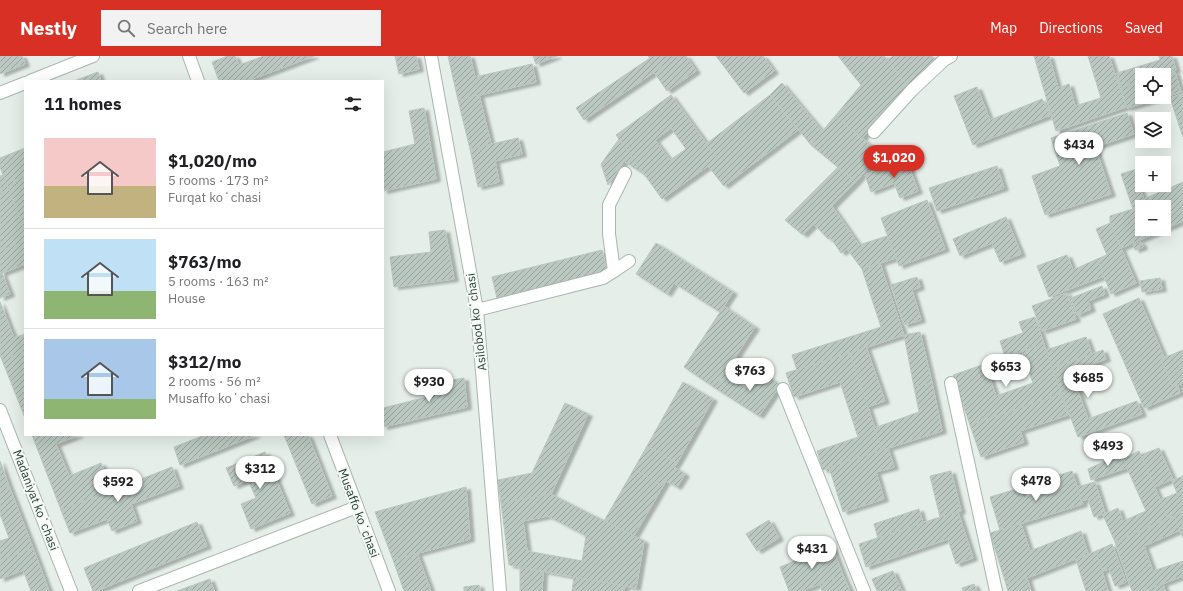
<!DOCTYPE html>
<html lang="en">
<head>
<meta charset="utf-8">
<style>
  body { margin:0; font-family:"IBM Plex Sans",sans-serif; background:#f2f2f2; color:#202124; height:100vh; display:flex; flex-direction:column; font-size:15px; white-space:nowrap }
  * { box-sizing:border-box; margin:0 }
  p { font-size:13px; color:#757577 }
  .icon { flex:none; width:22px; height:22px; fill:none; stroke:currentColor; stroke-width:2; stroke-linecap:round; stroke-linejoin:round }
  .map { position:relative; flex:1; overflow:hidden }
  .drawer { position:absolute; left:24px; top:24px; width:360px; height:356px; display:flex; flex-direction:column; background:#fff; border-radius:0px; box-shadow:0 4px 16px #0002 }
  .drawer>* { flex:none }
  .fabs { position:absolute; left:1135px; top:12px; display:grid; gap:8px }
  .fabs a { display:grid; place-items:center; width:36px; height:36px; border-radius:0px; background:#fff; box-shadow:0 4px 16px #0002; font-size:20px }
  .price { position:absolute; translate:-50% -34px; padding:0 9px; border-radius:14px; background:#fff; color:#222; font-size:13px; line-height:26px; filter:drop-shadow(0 1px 2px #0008) }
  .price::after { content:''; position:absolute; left:50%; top:24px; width:12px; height:9px; margin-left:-6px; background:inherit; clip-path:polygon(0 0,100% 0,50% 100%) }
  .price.on { background:#d93025; color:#fff }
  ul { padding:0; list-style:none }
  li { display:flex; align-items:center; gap:12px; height:100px; padding:0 20px }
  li+li { border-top:1px solid #e0e0e0 }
  li span { display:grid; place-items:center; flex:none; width:112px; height:80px; border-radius:0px; color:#555 }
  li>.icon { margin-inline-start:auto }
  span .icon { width:48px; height:48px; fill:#fffc; stroke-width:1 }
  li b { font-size:17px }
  h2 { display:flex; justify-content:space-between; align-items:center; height:48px; padding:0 20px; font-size:17px }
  header { display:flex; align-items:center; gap:24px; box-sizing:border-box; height:56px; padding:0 20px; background:#d93025; color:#fff }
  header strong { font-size:19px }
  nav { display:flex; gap:22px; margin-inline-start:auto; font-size:14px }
  .search { width:280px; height:36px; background:#f2f2f2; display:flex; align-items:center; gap:10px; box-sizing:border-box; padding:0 14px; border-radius:0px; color:#757577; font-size:15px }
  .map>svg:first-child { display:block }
  .building { fill:url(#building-hatch); stroke:#b8c7bf; fill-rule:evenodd; filter:url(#shadow) }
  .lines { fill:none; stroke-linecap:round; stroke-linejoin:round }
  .minor-casing { stroke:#a8b6af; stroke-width:14 }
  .minor { stroke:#fff; stroke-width:12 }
  .labels { text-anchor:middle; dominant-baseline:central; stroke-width:4; stroke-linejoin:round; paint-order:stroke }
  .street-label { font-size:12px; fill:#253f35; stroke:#f6faf7 }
</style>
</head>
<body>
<header>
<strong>Nestly</strong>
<div class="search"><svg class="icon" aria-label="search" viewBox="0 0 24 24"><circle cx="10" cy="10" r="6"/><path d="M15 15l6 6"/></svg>Search here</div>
<nav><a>Map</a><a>Directions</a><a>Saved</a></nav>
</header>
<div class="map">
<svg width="1183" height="535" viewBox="0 0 1183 535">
  <defs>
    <pattern id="building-hatch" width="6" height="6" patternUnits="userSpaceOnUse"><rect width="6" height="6" fill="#bbc8c2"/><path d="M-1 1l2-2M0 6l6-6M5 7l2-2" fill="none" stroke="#98a49e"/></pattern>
    <filter id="shadow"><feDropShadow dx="4.5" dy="2.5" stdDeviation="1" flood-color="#0004"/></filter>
  </defs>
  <rect width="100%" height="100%" fill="#e5eee9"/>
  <g class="building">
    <polygon points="0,0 22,0 25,8 0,18"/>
    <polygon points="228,0 235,0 239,9 264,0 314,0 247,25 219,25 212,6"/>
    <polygon points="395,0 416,0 419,13 399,18"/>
    <polygon points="448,0 470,0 475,21 532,8 536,26 458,44"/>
    <polygon points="533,0 557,0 536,8"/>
    <polygon points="648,0 678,0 584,64 576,52 650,2"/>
    <polygon points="678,0 686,0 696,15 667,35 654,16"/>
    <polygon points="716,0 763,0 774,15 744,37"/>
    <polygon points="838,0 884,0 907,29 862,82 835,60 861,29"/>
    <polygon points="893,0 932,0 938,8 907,29 887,4"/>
    <polygon points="1034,0 1049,0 1058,32 1069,28 1075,50 1101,42 1088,0 1109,0 1126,51 1056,75"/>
    <polygon points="1159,0 1172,0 1176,14 1160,19 1142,19 1142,25 1121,31 1117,17 1160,4"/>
    <polygon points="98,16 101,25 74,25"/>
    <polygon points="1175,16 1181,36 1127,52 1121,32 1142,26 1142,41 1164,41 1164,19"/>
    <polygon points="782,27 822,75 811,89 770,39"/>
    <polygon points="977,31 990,64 1042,43 1051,59 973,89 954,40"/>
    <polygon points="1183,38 1183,81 1170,42"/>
    <polygon points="479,39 491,88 470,93 458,44"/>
    <path d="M671,39L718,103L662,143L616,79ZM671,72L686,93L670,104L655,84Z"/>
    <polygon points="770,39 798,74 724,130 708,110 718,103 706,88"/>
    <polygon points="424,52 436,123 383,135 383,96 415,88 409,55"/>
    <polygon points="1127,57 1134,78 1095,91 1111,138 1045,159 1032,120 1060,110 1051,82"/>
    <polygon points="835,60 880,97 856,126 811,89"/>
    <polygon points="518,82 522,98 495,105 499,126 478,131 470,93"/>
    <polygon points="619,83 645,119 624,105 608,129 601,108"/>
    <polygon points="25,92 25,120 6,127 0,111 0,102"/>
    <polygon points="906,103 918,135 900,142 894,127 871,136 865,119"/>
    <polygon points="997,110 1004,132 937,155 929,132"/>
    <polygon points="838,111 856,126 803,179 785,164"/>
    <path d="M1140,112L1142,122L1137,126L1144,143L1183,126V165L1121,192L1110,167V160L1133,153L1121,118ZM1142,151H1164V173H1142Z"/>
    <polygon points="3,119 9,134 0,137 0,120"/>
    <polygon points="25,120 25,175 6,127"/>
    <polygon points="9,134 25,175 25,185 0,195 0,137"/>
    <polygon points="927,144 945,193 899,210 881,162"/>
    <polygon points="832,150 859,189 887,180 896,202 862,213 847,193 841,197 830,181 828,183 814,168"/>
    <polygon points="1006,161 1021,198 1000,206 992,187 960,200 953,183"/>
    <polygon points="1110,167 1136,227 1111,238 1097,203 1107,199 1096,173"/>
    <polygon points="445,174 454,223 394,231 390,201 431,196 429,176"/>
    <polygon points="25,185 25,208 0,218 0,195"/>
    <polygon points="1141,186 1143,191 1135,194 1133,189"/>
    <polygon points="656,187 733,236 720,256 674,227 667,238 636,218"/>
    <polygon points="602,194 607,215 497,242 492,221"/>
    <polygon points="1067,199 1073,214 1097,203 1104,220 1049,241 1037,210"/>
    <polygon points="880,207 904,279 797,314 792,299 881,271 862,213"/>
    <polygon points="2,217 10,238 0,242 0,218"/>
    <polygon points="917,221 920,231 912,234 921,264 904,269 891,229"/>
    <polygon points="1160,222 1162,233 1142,236 1140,225"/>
    <polygon points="1102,230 1105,238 1088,245 1091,253 1077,259 1071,242"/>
    <polygon points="1067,237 1076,263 1042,275 1032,250"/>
    <polygon points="1139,242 1164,301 1161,303 1173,331 1177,329 1180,337 1144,352 1103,258"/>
    <polygon points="0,246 14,282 25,278 25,295 2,304 0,299"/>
    <polygon points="724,250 755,271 715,332 684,311"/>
    <polygon points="1035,261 1044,288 1005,301 1000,285 1023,277 1019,266"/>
    <polygon points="920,276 932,327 914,331 904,279"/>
    <polygon points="1086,281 1092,298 1052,312 1046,294"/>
    <polygon points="1044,288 1061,338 970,369 953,319 985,308 996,340 1033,327 1022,295"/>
    <polygon points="866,291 885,345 867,351 850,297"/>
    <polygon points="1103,294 1106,303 1071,316 1088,363 1137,345 1142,358 1078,381 1052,312"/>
    <polygon points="1183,294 1183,327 1173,331 1161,303"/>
    <polygon points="25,295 25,362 2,304"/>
    <polygon points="850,297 882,394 823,414 817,395 858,381 840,326 794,341 786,317"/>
    <polygon points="761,316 780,329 759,360 715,332 724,318 749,334"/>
    <polygon points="464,322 467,351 383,371 383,352 427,341 425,329"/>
    <polygon points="683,326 713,343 677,407 647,390"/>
    <polygon points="932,327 942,375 882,394 874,372 919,356 914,331"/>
    <polygon points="1061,338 1068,359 1020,375 1024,386 981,401 970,369"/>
    <polygon points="565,347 588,358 551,438 501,447 498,424 532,417"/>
    <polygon points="32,379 79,379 56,388 69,420 101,407 111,434 61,454"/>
    <polygon points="205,379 256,379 180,409 174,391"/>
    <polygon points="284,379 308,379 332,440 312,448"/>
    <polygon points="647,390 677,407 674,411 685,418 677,431 666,425 663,430 634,413"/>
    <polygon points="888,392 894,411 876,416 884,443 843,456 829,411"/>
    <polygon points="1159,392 1173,423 1154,431 1141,399"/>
    <polygon points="1139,395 1168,462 1115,486 1103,459 1118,452 1123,465 1146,455 1123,403"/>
    <polygon points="265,396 290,457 251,473 241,448 256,442 248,424 234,430 226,412"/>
    <polygon points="1121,398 1127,412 1091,424 1088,413"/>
    <polygon points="0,405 9,430 0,433"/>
    <polygon points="172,411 179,430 131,448 137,465 112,475 107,463 70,477 61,454"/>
    <polygon points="634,413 663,430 634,480 604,465"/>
    <polygon points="951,415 961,455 940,461 930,420"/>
    <polygon points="1072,415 1083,448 1000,474 990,441 1020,432 1023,442 1056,432 1053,421"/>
    <polygon points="1183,420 1183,456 1168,462 1160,444 1177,437 1172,425"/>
    <polygon points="1095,426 1105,457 1094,461 1088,443 1081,445 1077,431"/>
    <polygon points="9,430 33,492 0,505 0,485 9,482 0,458 0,433"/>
    <polygon points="466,431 470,483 393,504 375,456"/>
    <path d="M551,438L644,485L636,532L509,509L501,447ZM548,460L586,480L582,505L527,495L523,465Z"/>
    <polygon points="919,453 923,467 878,482 874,468"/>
    <polygon points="958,456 973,502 956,508 948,483 866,511 859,488 940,461"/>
    <polygon points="1183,456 1183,482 1174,460"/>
    <polygon points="1174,460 1180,474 1144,490 1153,515 1183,505 1183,520 1143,535 1132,535 1115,486"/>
    <polygon points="769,464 779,482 757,495 746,478"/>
    <polygon points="197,466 207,490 96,535 93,535 84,512"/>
    <polygon points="1021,468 1030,495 1081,475 1088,498 1027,522 1006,528 990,477"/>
    <polygon points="1112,488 1126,526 1115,530 1109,513 1102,515 1096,495"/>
    <polygon points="832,490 843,519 802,535 789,535 780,511"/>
    <polygon points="33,492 49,535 31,535 23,514 0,523 0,505"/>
    <polygon points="1096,495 1108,535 1086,535 1076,504"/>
    <polygon points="417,497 431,535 404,535 393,504"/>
    <polygon points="520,511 543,516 542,535 520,535"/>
    <polygon points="893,515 902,535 877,535 872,523"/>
    <polygon points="843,519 850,535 822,535 820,528"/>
    <polygon points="574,521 625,530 624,535 572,535"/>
    <polygon points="1027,522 1031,535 1008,535 1006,528"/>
    <polygon points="210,523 214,535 177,535"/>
    <polygon points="974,528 977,535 963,535 962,532"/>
    <polygon points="1163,528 1165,535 1143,535"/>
    <polygon points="479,529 480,535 464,535 464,531"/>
  </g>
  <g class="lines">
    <g class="minor-casing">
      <g id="minor">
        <polyline points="189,0 198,25"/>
        <polyline points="431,0 477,254 500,535"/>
        <polyline points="30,25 93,0"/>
        <polyline points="0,37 25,27"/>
        <polyline points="874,76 912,34 944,4 951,0"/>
        <polyline points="614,215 629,205"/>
        <polyline points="477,254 603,222 614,215 609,178 609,149 625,117"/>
        <polyline points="951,327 996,535"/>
        <polyline points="783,333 864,535"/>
        <polyline points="0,354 71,535"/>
        <polyline points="330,379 389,535"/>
        <polyline points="139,535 357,451"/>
      </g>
    </g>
    <use href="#minor" class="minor"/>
  </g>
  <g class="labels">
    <g class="street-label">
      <text transform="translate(476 266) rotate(-97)">Asilobod koʻchasi</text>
      <text transform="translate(36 444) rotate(69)">Madaniyat koʻchasi</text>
      <text transform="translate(359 457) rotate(69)">Musaffo koʻchasi</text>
    </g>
  </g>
</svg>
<div class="fabs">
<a><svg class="icon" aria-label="locate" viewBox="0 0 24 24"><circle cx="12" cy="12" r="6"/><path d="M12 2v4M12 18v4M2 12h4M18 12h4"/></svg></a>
<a><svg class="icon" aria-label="layers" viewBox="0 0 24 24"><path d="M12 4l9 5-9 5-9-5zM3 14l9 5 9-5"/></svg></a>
<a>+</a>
<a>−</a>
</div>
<b class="price" style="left:1079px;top:110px">$434</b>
<b class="price on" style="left:894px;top:123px">$1,020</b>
<b class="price" style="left:1006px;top:332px">$653</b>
<b class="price" style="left:750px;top:336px">$763</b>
<b class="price" style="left:1088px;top:343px">$685</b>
<b class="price" style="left:429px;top:347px">$930</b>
<b class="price" style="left:1108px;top:411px">$493</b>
<b class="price" style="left:260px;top:434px">$312</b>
<b class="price" style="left:1036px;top:446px">$478</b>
<b class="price" style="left:118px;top:447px">$592</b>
<b class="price" style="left:812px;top:514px">$431</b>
<section class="drawer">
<h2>11 homes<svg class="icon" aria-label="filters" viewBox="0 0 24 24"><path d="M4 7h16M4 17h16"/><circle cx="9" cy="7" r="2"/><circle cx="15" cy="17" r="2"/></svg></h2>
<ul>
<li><span style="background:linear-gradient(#f6c9c9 60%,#c2b280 0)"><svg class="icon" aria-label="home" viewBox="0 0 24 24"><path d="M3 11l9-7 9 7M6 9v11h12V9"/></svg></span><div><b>$1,020/mo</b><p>5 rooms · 173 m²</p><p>Furqat koʻchasi</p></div></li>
<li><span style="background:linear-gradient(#bfe0f5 65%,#8fb573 0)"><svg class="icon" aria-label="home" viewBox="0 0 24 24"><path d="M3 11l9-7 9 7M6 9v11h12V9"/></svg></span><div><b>$763/mo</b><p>5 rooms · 163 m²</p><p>House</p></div></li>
<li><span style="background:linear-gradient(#a9c7e8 75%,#8fb573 0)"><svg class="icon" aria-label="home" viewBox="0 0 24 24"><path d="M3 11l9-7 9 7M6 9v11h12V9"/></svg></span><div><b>$312/mo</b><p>2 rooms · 56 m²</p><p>Musaffo koʻchasi</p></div></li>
</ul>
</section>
</div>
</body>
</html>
